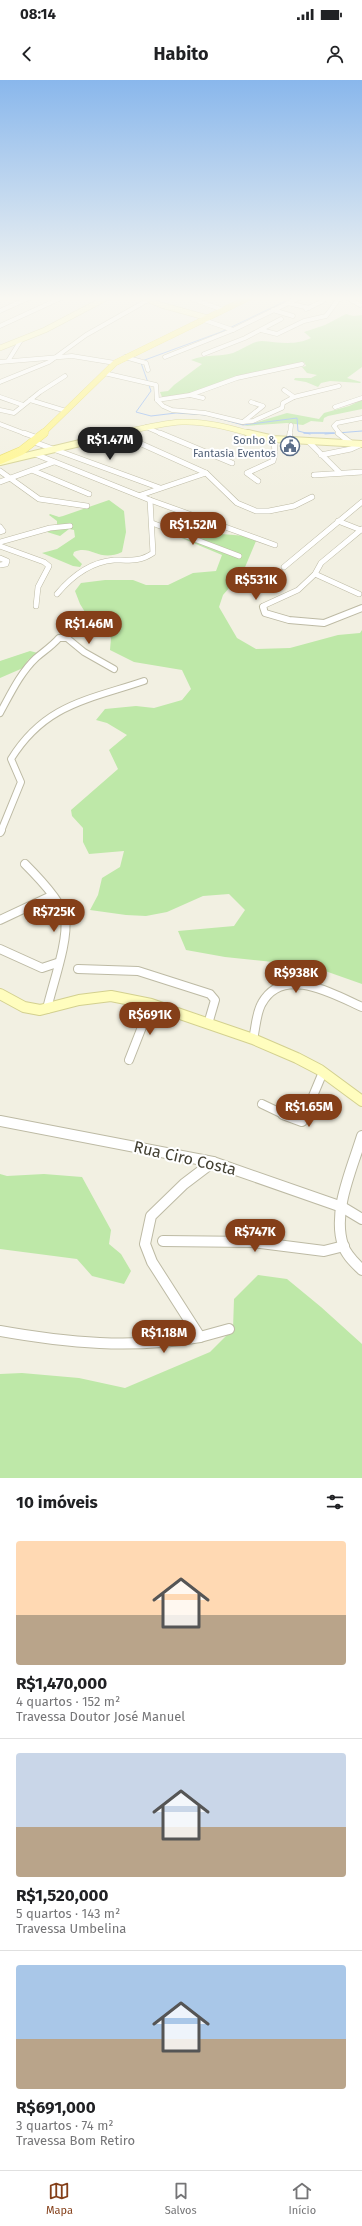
<!DOCTYPE html>
<html lang="pt">
<head>
<meta charset="utf-8">
<style>
  body { margin:0; font-family:"Fira Sans",sans-serif; background:#f6f6f6; color:#202124; height:100vh; display:flex; flex-direction:column; font-size:15px; white-space:nowrap }
  * { box-sizing:border-box; margin:0 }
  p { font-size:13px; color:#757577 }
  .icon { flex:none; width:22px; height:22px; fill:none; stroke:currentColor; stroke-width:2; stroke-linecap:round; stroke-linejoin:round }
  .map { position:relative; height:1398px; overflow:hidden }
  .panel { display:flex; flex-direction:column; background:#fff; flex:1 }
  .panel>* { flex:none }
  .price { position:absolute; translate:-50% -34px; padding:0 9px; border-radius:14px; background:#843f19; color:#fff; font-size:13px; line-height:26px; filter:drop-shadow(0 1px 2px #0008) }
  .price::after { content:''; position:absolute; left:50%; top:24px; width:12px; height:9px; margin-left:-6px; background:inherit; clip-path:polygon(0 0,100% 0,50% 100%) }
  .price.selected { background:#222; color:#fff }
  ul { padding:0; list-style:none }
  li { display:grid; align-content:center; gap:8px; height:212px; padding:0 16px }
  li+li { border-top:1px solid #e0e0e0 }
  li span { display:grid; place-items:center; height:124px; border-radius:4px; color:#555 }
  li>.icon { margin-inline-start:auto }
  span .icon { width:72px; height:72px; fill:#fffc; stroke-width:1 }
  li b { font-size:17px }
  h2 { display:flex; justify-content:space-between; align-items:center; height:48px; padding:0 16px; font-size:17px }
  .status { display:flex; justify-content:space-between; align-items:center; height:28px; padding:0 20px; background:#fff; direction:ltr }
  .status svg { height:11px; fill:currentColor }
  header { display:flex; justify-content:space-between; align-items:center; height:52px; padding:0 16px; background:#fff; font-size:18px; font-weight:700 }
  .tab-bar { display:flex; justify-content:space-around; align-items:center; height:56px; border-top:1px solid #e0e0e0; background:#fff; font-size:11px; color:#757577 }
  .tab-bar a { display:grid; justify-items:center; gap:2px }
  .tab-bar .selected { color:#843f19 }
  .map>svg:first-child { display:block }
  .green { fill:#bee8a8 }
  .lines { fill:none; stroke-linecap:round; stroke-linejoin:round }
  .stream-far1 { stroke:#9bbcf2; stroke-width:1 }
  .stream { stroke:#9bbcf2; stroke-width:1.5 }
  .street-far4-casing { stroke:#bdbaa4; stroke-width:5 }
  .street-far3-casing { stroke:#bdbaa4; stroke-width:6 }
  .street-far2-casing { stroke:#bdbaa4; stroke-width:8 }
  .street-far1-casing { stroke:#bdbaa4; stroke-width:10 }
  .street-casing { stroke:#bdbaa4; stroke-width:12 }
  .secondary-far2-casing { stroke:#d3d08f; stroke-width:6 }
  .secondary-far1-casing { stroke:#d3d08f; stroke-width:8 }
  .secondary-casing { stroke:#d3d08f; stroke-width:12 }
  .primary-far1-casing { stroke:#e7da5b; stroke-width:6 }
  .primary-casing { stroke:#e7da5b; stroke-width:9 }
  .street-far4 { stroke:#fff; stroke-width:4 }
  .street-far3 { stroke:#fff; stroke-width:5 }
  .street-far2 { stroke:#fff; stroke-width:6 }
  .street-far1 { stroke:#fff; stroke-width:8 }
  .street { stroke:#fff; stroke-width:10 }
  .secondary-far2 { stroke:#fffdbe; stroke-width:5 }
  .secondary-far1 { stroke:#fffdbe; stroke-width:6 }
  .secondary { stroke:#fffdbe; stroke-width:10 }
  .primary-far1 { stroke:#fff68d; stroke-width:5.5 }
  .primary { stroke:#fff68d; stroke-width:8 }
  .labels { text-anchor:middle; dominant-baseline:central; stroke-width:4; stroke-linejoin:round; paint-order:stroke }
  .far-service-label { font-size:11px; fill:#4e5e75; stroke:#fff; text-anchor:end }
  .near-street-label { font-size:16px; fill:#434032; stroke:#fff }
</style>
</head>
<body>
<div class="status"><b>08:14</b><svg viewBox="0 0 49 12"><path d="M0 12V9h3v3zM5 12V6h3v6zM10 12V3h3v9zM15 12V0h3v12zM26 1h20v11H26zM47 4h2v5h-2z"/></svg></div>
<header><svg class="icon" aria-label="back" viewBox="0 0 24 24"><path d="M15 5l-7 7 7 7"/></svg>Habito<svg class="icon" aria-label="person" viewBox="0 0 24 24"><circle cx="12" cy="8" r="4"/><path d="M4 21q1-7 8-7t8 7"/></svg></header>
<div class="map">
<svg width="362" height="1398" viewBox="0 0 362 1398">
  <rect width="100%" height="100%" fill="#f2f0e2"/>
  <g class="green">
    <path d="M346,234L353,236L362,235V287L347,298L361,302L360,303L330,301L321,303L318,307L306,302L294,300L295,298H311L317,295L307,293L302,287L306,286L304,282L241,295L192,313L162,317L160,312L168,311L174,305L202,284L191,280C204,274 219,277 233,273C242,270 253,261 262,261C277,262 296,266 311,258L304,252L325,245Z"/>
    <polygon points="362,320 362,329 328,336 324,338 323,342 311,341 303,345 287,343 244,346 287,333 319,339 324,333 349,326"/>
    <path d="M109,420L124,431L126,452L122,472C99,483 91,464 74,472L73,475L82,484L80,487L73,486L42,473L57,469L75,457L74,450L69,449L60,456L47,452L57,445V441L49,435L50,434L59,437L63,436Z"/>
    <polygon points="197,452 246,456 256,461 243,492 223,515 219,527 237,558 256,569 290,568 338,555 360,553 362,550 362,904 311,886 225,877 186,870 178,851 234,846 245,830 229,814 203,816 167,832 146,836 126,835 90,830 98,815 102,798 120,787 124,771 89,774 83,762 83,748 72,736 71,730 118,689 109,670 127,655 107,643 96,640 105,629 136,626 154,628 182,620 191,609 182,590 134,582 110,570 111,558 100,546 93,545 80,524 75,511 81,503 105,500 133,500 146,505 168,505 193,493 216,491 222,475 179,457"/>
    <polygon points="30,571 38,573 28,580 23,588 0,598 0,581"/>
    <polygon points="0,1094 7,1096 44,1094 82,1097 111,1150 109,1164 121,1174 131,1191 124,1204 92,1196 77,1179 0,1169"/>
    <polygon points="258,1195 287,1199 321,1227 362,1264 362,1398 0,1398 0,1294 22,1293 79,1298 125,1308 210,1272 233,1249 234,1219"/>
  </g>
  <g class="lines">
    <g class="stream-far1">
      <polyline points="142,281 221,252 294,217"/>
      <polyline points="141,283 151,311 136,332 151,336 176,333 207,335 243,345 297,338 298,351 310,354"/>
      <polyline points="325,354 362,351"/>
    </g>
    <polyline class="stream" points="304,353 334,353"/>
    <g class="street-far4-casing">
      <g id="street-far4">
        <polyline points="346,217 360,225"/>
        <polyline points="358,217 362,219"/>
        <polyline points="190,218 223,230"/>
        <polyline points="288,223 309,228"/>
        <polyline points="306,229 323,221"/>
        <polyline points="273,230 293,236"/>
        <polyline points="0,231 31,217"/>
        <polyline points="204,240 233,250"/>
        <polyline points="0,246 63,217"/>
        <polyline points="261,250 277,254 304,241 326,236 338,220 345,217"/>
        <polyline points="204,274 245,258 281,239"/>
        <polyline points="125,277 146,283 148,290"/>
        <polyline points="165,277 233,250 301,217"/>
        <polyline points="8,281 21,260"/>
        <polyline points="0,282 72,276 115,283"/>
        <polyline points="104,293 156,305 157,320 163,326 172,330 205,333 242,342 253,341 282,328 283,323 294,317 339,306"/>
        <polyline points="0,302 49,282 86,255 148,220"/>
        <polyline points="284,310 294,317"/>
        <polyline points="190,315 203,318"/>
        <polyline points="0,317 23,325"/>
        <polyline points="30,320 66,331"/>
        <polyline points="157,320 190,315 237,298 302,284"/>
        <polyline points="335,327 362,318"/>
        <polyline points="0,330 14,333 40,312 65,296"/>
        <polyline points="243,342 263,326 251,322"/>
        <polyline points="0,344 26,354"/>
        <polyline points="146,347 162,354"/>
        <polyline points="117,353 118,354"/>
        <polyline points="290,354 291,345"/>
        <polyline points="340,354 334,346 337,343 362,338"/>
      </g>
    </g>
    <g class="street-far3-casing">
      <g id="street-far3">
        <polyline points="24,353 38,358"/>
        <polyline points="117,353 206,393 237,423 256,431 269,431 294,426 312,417"/>
        <polyline points="160,353 232,383"/>
        <polyline points="338,353 351,363"/>
        <polyline points="289,360 290,353"/>
        <polyline points="308,361 340,393"/>
        <polyline points="34,362 160,408"/>
        <polyline points="35,374 150,420 275,465"/>
        <polyline points="321,375 351,369 362,364"/>
        <polyline points="0,391 39,419 87,426"/>
        <polyline points="34,391 89,414"/>
        <polyline points="314,395 362,392"/>
        <polyline points="258,401 247,393 273,381 275,374 274,359"/>
        <polyline points="0,402 54,382"/>
        <polyline points="141,415 206,393"/>
        <polyline points="338,441 361,450"/>
        <polyline points="152,443 239,476"/>
        <polyline points="0,447 3,451 0,452"/>
        <polyline points="0,462 50,448 70,446"/>
        <polyline points="0,466 44,482 49,486 38,507 36,526"/>
        <polyline points="0,478 7,481 6,484 0,485"/>
        <polyline points="284,487 362,422"/>
        <polyline points="315,494 359,514"/>
        <path d="M57,514C72,496 90,482 114,480C129,480 140,482 153,473L150,420"/>
        <polyline points="264,528 263,526 298,510 315,494 321,483 362,449"/>
      </g>
    </g>
    <g class="street-far2-casing">
      <g id="street-far2">
        <polyline points="263,527 265,533 289,540 324,543 362,528"/>
        <path d="M0,633C10,615 20,593 36,578C44,571 51,567 59,558H67L84,572L114,589"/>
        <path d="M1,751L21,702L11,679C45,624 88,620 144,601"/>
      </g>
    </g>
    <g class="street-far1-casing">
      <g id="street-far1">
        <polyline points="0,752 1,750"/>
        <path d="M25,784C37,796 62,822 65,838C69,860 52,906 47,929"/>
        <polyline points="0,840 51,816"/>
        <polyline points="0,869 42,888 57,883"/>
        <polyline points="78,889 138,891 210,914 215,920 208,944"/>
        <path d="M253,959C256,947 256,933 262,923C283,885 333,914 362,927"/>
        <polyline points="129,980 151,924"/>
        <polyline points="262,1024 285,1035"/>
        <polyline points="305,1035 323,992"/>
      </g>
    </g>
    <g class="street-casing">
      <g id="street">
        <polyline points="283,1034 302,1041 305,1034"/>
        <polyline points="0,1041 213,1082 342,1127 362,1139"/>
        <path d="M362,1056C352,1089 332,1131 343,1165C346,1175 355,1183 362,1190"/>
        <polyline points="163,1161 253,1162 324,1171 344,1166"/>
        <path d="M0,1251C67,1263 132,1269 200,1257L152,1182L145,1164L151,1136L184,1104L213,1082"/>
        <polyline points="200,1257 229,1249"/>
      </g>
    </g>
    <g class="secondary-far2-casing">
      <g id="secondary-far2">
        <polyline points="142,217 161,225 208,238"/>
        <polyline points="0,268 45,250 108,217"/>
        <path d="M118,354C139,349 161,343 182,342C206,341 230,348 252,354"/>
      </g>
    </g>
    <g class="secondary-far1-casing">
      <g id="secondary-far1">
        <polyline points="248,353 274,359 362,364"/>
        <polyline points="0,382 122,353"/>
      </g>
    </g>
    <g class="secondary-casing">
      <polyline id="secondary" points="0,914 24,927 40,930 79,920 111,916 151,924 253,959 297,978 320,990 362,1021"/>
    </g>
    <g class="primary-far1-casing">
      <polyline id="primary-far1" points="42,354 115,283 250,217"/>
    </g>
    <g class="primary-casing">
      <polyline id="primary" points="0,380 21,371 44,353"/>
    </g>
    <use href="#street-far4" class="street-far4"/>
    <use href="#street-far3" class="street-far3"/>
    <use href="#street-far2" class="street-far2"/>
    <use href="#street-far1" class="street-far1"/>
    <use href="#street" class="street"/>
    <use href="#secondary-far2" class="secondary-far2"/>
    <use href="#secondary-far1" class="secondary-far1"/>
    <use href="#secondary" class="secondary"/>
    <use href="#primary-far1" class="primary-far1"/>
    <use href="#primary" class="primary"/>
  </g>
  <linearGradient id="sky" x2="0" y2="1"><stop stop-color="#89b7ec"/><stop offset="0.53" stop-color="#f9f8f2"/><stop offset="1" stop-color="#f9f8f2" stop-opacity="0"/></linearGradient>
  <rect width="362" height="412" fill="url(#sky)"/>
  <defs>
    <g id="civic-ring" transform="scale(1)"><circle r="9.5" fill="#fff" stroke="#5c6f8a" stroke-width="1.5"/><path d="M-.6-6.5H3V-4.5H.6V-3L4-1V1h2V6H-6V1h2V-1L-.6-3ZM-1.2 2.5V6h2.4V2.5Z" fill="#5c6f8a"/></g>
  </defs>
  <g fill-rule="evenodd">
    <use href="#civic-ring" x="290" y="366"/>
  </g>
  <g class="labels">
    <g class="far-service-label">
      <text x="276" y="360">Sonho &amp;<tspan x="276" dy="13">Fantasia Eventos</tspan></text>
    </g>
    <g class="near-street-label">
      <text transform="translate(185 1078) rotate(13)">Rua Ciro Costa</text>
    </g>
  </g>
</svg>
<b class="price selected" style="left:110px;top:381px">R$1.47M</b>
<b class="price" style="left:193px;top:466px">R$1.52M</b>
<b class="price" style="left:256px;top:521px">R$531K</b>
<b class="price" style="left:89px;top:565px">R$1.46M</b>
<b class="price" style="left:54px;top:853px">R$725K</b>
<b class="price" style="left:296px;top:914px">R$938K</b>
<b class="price" style="left:150px;top:956px">R$691K</b>
<b class="price" style="left:309px;top:1048px">R$1.65M</b>
<b class="price" style="left:255px;top:1173px">R$747K</b>
<b class="price" style="left:164px;top:1274px">R$1.18M</b>
</div>
<section class="panel">
<h2>10 imóveis<svg class="icon" aria-label="filters" viewBox="0 0 24 24"><path d="M4 7h16M4 17h16"/><circle cx="9" cy="7" r="2"/><circle cx="15" cy="17" r="2"/></svg></h2>
<ul>
<li><span style="background:linear-gradient(#ffd9b3 60%,#b9a48a 0)"><svg class="icon" aria-label="home" viewBox="0 0 24 24"><path d="M3 11l9-7 9 7M6 9v11h12V9"/></svg></span><div><b>R$1,470,000</b><p>4 quartos · 152 m²</p><p>Travessa Doutor José Manuel</p></div></li>
<li><span style="background:linear-gradient(#c9d6e8 60%,#b9a48a 0)"><svg class="icon" aria-label="home" viewBox="0 0 24 24"><path d="M3 11l9-7 9 7M6 9v11h12V9"/></svg></span><div><b>R$1,520,000</b><p>5 quartos · 143 m²</p><p>Travessa Umbelina</p></div></li>
<li><span style="background:linear-gradient(#a9c7e8 60%,#b9a48a 0)"><svg class="icon" aria-label="home" viewBox="0 0 24 24"><path d="M3 11l9-7 9 7M6 9v11h12V9"/></svg></span><div><b>R$691,000</b><p>3 quartos · 74 m²</p><p>Travessa Bom Retiro</p></div></li>
</ul>
</section>
<nav class="tab-bar">
<a class="selected"><svg class="icon" aria-label="map" viewBox="0 0 24 24"><path d="M3 6l6-2 6 2 6-2v14l-6 2-6-2-6 2zM9 4v14M15 6v14"/></svg>Mapa</a>
<a><svg class="icon" aria-label="saved" viewBox="0 0 24 24"><path d="M7 4h10v16l-5-4-5 4z"/></svg>Salvos</a>
<a><svg class="icon" aria-label="home" viewBox="0 0 24 24"><path d="M3 11l9-7 9 7M6 9v11h12V9"/></svg>Início</a>
</nav>
</body>
</html>
